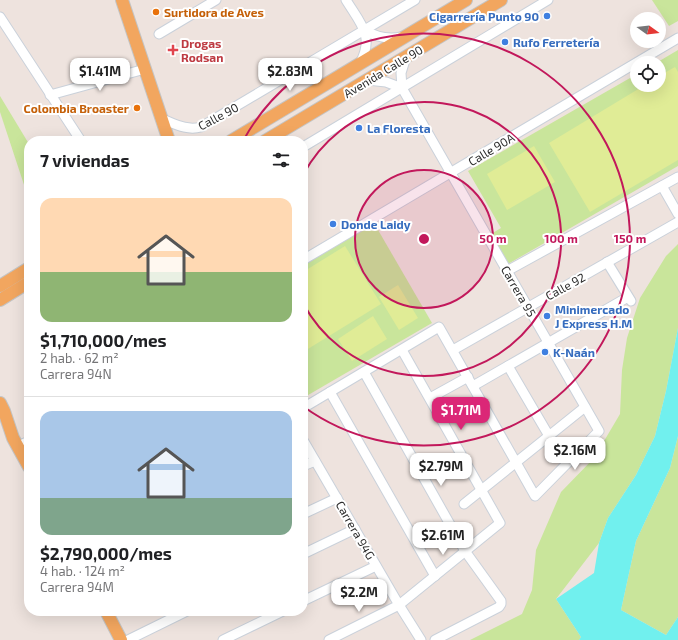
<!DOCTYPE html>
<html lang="es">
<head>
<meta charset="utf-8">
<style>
  body { margin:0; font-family:"Exo 2",sans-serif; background:#f6f6f6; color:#202124; height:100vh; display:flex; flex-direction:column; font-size:15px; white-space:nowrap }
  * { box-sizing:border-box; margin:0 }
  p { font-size:13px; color:#757577 }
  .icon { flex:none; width:22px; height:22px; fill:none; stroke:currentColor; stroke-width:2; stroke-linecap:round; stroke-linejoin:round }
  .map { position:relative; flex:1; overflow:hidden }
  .panel { position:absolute; left:24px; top:136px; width:284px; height:480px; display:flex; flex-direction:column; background:#fff; border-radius:16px; box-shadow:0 4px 16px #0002 }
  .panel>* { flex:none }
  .needle { width:26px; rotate:105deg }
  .tools { position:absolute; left:630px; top:12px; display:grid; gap:8px }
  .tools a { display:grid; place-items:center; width:36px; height:36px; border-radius:50%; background:#fff; box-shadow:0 4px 16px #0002; font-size:20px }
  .price { position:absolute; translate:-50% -34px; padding:0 9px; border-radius:8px; background:#fff; color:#222; font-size:13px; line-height:26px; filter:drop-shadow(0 1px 2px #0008) }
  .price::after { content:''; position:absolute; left:50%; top:24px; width:12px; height:9px; margin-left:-6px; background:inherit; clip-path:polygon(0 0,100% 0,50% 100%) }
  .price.current { background:#db2777; color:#fff }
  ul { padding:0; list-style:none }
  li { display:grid; align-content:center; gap:8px; height:212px; padding:0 16px }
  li+li { border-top:1px solid #e0e0e0 }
  li span { display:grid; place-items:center; height:124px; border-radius:12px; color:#555 }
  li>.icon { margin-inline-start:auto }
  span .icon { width:72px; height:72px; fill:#fffc; stroke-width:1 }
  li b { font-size:17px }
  h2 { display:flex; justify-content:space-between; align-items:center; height:48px; padding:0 16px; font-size:17px }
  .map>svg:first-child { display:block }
  .green { fill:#c9e59b }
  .pitch { fill:#e0ec96 }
  .water { fill:#71f0ee }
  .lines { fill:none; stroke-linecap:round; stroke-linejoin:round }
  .minor-casing { stroke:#cad1da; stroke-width:11 }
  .major-casing { stroke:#c4c4c4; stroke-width:14 }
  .minor { stroke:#fff; stroke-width:9 }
  .major { stroke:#f2a65f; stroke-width:12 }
  .ring { fill:none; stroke:#c2185b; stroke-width:2 }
  .food-dot { fill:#e8710a; stroke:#fff; stroke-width:1.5 }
  .shop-dot { fill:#3f7fe0; stroke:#fff; stroke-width:1.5 }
  .health-dot { fill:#e0444e; stroke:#fff; stroke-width:1.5 }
  .labels { text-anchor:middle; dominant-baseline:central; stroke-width:4; stroke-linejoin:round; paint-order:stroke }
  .food-label { font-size:12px; font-weight:bold; fill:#c56008; stroke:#fff; text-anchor:start }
  .shop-label { font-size:12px; font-weight:bold; fill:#366cbe; stroke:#fff; text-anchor:start }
  .health-label { font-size:12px; font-weight:bold; fill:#be3a42; stroke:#fff; text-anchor:start }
  .street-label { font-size:12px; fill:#2c2c2c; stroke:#fff }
  .centre { fill:#c2185b; stroke:#fff; stroke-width:2 }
  .ring-label { font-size:12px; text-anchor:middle; font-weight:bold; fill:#c2185b; stroke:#fff; stroke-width:4; stroke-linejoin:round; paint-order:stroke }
</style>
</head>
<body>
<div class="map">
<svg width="678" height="640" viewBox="0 0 678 640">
  <rect width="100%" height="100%" fill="#eee3de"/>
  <g class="green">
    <polygon points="652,0 678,0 678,21 669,26"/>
    <polygon points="678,50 678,166 508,264 491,234 501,228 468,171 637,74 637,85 659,85 659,63 656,63"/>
    <polygon points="0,96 29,144 29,200 0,112"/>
    <polygon points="374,223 432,323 303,398 303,264"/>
    <polygon points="678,244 678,328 666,391 655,436 636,475 608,518 599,543 556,599 581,637 579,640 470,640 522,614 532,590 536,550 561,492 594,458 620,414 622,370 627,338 640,298 666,256"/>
    <polygon points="678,436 678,617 666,635 621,610 636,541 670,468"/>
  </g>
  <g class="pitch">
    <polygon points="675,67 678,72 678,160 590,212 549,143 645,85 659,85 659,76"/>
    <polygon points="534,146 555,182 507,210 487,174"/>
    <polygon points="345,246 381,304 303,352 303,272"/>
    <polygon points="398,285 418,318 399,330 379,297"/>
    <polygon points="373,316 387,339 352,361 338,339"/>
  </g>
  <polygon class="water" points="678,328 678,436 670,468 636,541 621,610 666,635 678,617 678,640 579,640 581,637 556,599 594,573 599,543 608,518 636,475 655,436 666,391"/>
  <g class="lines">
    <g class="minor-casing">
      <g id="minor">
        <path d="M346,0C360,23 375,36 360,63"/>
        <polyline points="0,17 81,141"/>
        <path d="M364,30C376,37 387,40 401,37"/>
        <polyline points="159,34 216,0"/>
        <polyline points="367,80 386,82 402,88"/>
        <polyline points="50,95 145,69"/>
        <path d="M162,119C175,124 187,131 201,127L415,0"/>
        <polyline points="303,147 548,0"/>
        <polyline points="662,186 678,214"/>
        <polyline points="303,260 678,38"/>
        <polyline points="607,262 631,301"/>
        <polyline points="507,271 678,177"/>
        <polyline points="453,350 678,222"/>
        <polyline points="508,366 549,436"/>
        <polyline points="364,372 465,551 501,601 501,604 499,607 435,640"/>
        <polyline points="473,386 628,297"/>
        <polyline points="330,392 435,576"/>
        <polyline points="430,398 468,377"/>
        <polyline points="303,408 439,327 535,496 599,431 402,88 401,73 406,57"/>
        <polyline points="303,440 399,605 421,640"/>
        <polyline points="18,446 29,441"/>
        <polyline points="303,466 315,461"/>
        <polyline points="464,504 585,407"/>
        <polyline points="303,514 337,498"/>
        <polyline points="303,554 355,529"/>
        <polyline points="303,601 376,566"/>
        <polyline points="128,640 187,611"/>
        <polyline points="223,640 283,611"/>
        <polyline points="329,640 399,605 500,523 402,350"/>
      </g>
    </g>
    <g class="major-casing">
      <g id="major">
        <polyline points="122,0 169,141"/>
        <polyline points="231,141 466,0"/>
        <polyline points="265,141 501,0"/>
        <polyline points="0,286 29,268"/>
        <polyline points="0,300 29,282"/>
        <polyline points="0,403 4,411 13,438 29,467"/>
        <polyline points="106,611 121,640"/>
      </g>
    </g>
    <use href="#minor" class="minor"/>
    <use href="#major" class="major"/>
  </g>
  <circle cx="424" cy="239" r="69" fill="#c2185b" fill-opacity=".12"/>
  <g class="ring">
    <circle cx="424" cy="239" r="69"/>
    <path d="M303 175A137 137 0 1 1 303 303"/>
    <path d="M243 141A206 206 0 1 1 304 407"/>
  </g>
  <g class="food-dot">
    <circle cx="156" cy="12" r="4"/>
    <circle cx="137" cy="108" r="4"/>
  </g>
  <g class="shop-dot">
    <circle cx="547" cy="16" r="4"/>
    <circle cx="505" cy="42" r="4"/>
    <circle cx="359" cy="128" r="4"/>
    <circle cx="333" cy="224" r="4"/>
    <circle cx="547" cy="316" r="4"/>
    <circle cx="545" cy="352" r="4"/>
  </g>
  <path class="health-dot" d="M171 44h4v4h4v4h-4v4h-4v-4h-4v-4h4z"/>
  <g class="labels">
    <g class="food-label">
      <text x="164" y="12">Surtidora de Aves</text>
      <text x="129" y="108" text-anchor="end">Colombia Broaster</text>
    </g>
    <g class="shop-label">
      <text x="539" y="16" text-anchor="end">Cigarrería Punto 90</text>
      <text x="513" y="42">Rufo Ferretería</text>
      <text x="367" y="128">La Floresta</text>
      <text x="341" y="224">Donde Laidy</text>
      <text x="555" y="309">Minimercado<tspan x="555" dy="14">J Express H.M</tspan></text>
      <text x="553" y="352">K-Naán</text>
    </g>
    <g class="health-label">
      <text x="181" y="43">Drogas<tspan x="181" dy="14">Rodsan</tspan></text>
    </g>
    <g class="street-label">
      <text transform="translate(383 71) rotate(-31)">Avenida Calle 90</text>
      <text transform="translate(218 116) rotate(-28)">Calle 90</text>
      <text transform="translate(491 149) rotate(-31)">Calle 90A</text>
      <text transform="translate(565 286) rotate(-29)">Calle 92</text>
      <text transform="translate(519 291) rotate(60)">Carrera 95</text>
      <text transform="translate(356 530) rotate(60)">Carrera 94G</text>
    </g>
  </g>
  <circle cx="424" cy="239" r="6" class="centre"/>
  <g class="ring-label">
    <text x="493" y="243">50 m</text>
    <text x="561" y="243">100 m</text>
    <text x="630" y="243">150 m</text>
  </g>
</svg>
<div class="tools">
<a><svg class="needle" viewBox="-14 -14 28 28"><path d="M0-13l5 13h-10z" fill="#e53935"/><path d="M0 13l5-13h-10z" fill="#757577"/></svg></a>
<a><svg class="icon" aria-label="locate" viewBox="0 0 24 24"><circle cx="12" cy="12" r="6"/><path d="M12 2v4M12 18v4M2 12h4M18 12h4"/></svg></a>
</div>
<b class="price" style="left:100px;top:92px">$1.41M</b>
<b class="price" style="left:290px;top:92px">$2.83M</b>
<b class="price current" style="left:461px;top:431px">$1.71M</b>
<b class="price" style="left:575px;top:471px">$2.16M</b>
<b class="price" style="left:441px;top:487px">$2.79M</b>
<b class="price" style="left:443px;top:556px">$2.61M</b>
<b class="price" style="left:359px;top:613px">$2.2M</b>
<section class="panel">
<h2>7 viviendas<svg class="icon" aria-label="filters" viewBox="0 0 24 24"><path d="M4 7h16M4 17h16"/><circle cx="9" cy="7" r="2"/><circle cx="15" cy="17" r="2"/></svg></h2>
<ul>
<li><span style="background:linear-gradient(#ffd9b3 60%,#8fb573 0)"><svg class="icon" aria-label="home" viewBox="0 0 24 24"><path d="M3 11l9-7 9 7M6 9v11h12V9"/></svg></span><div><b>$1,710,000/mes</b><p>2 hab. · 62 m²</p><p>Carrera 94N</p></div></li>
<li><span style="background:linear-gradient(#a9c7e8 70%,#7fa58c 0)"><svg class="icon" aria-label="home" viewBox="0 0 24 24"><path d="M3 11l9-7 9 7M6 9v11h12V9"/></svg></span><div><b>$2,790,000/mes</b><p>4 hab. · 124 m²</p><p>Carrera 94M</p></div></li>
</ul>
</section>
</div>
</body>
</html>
